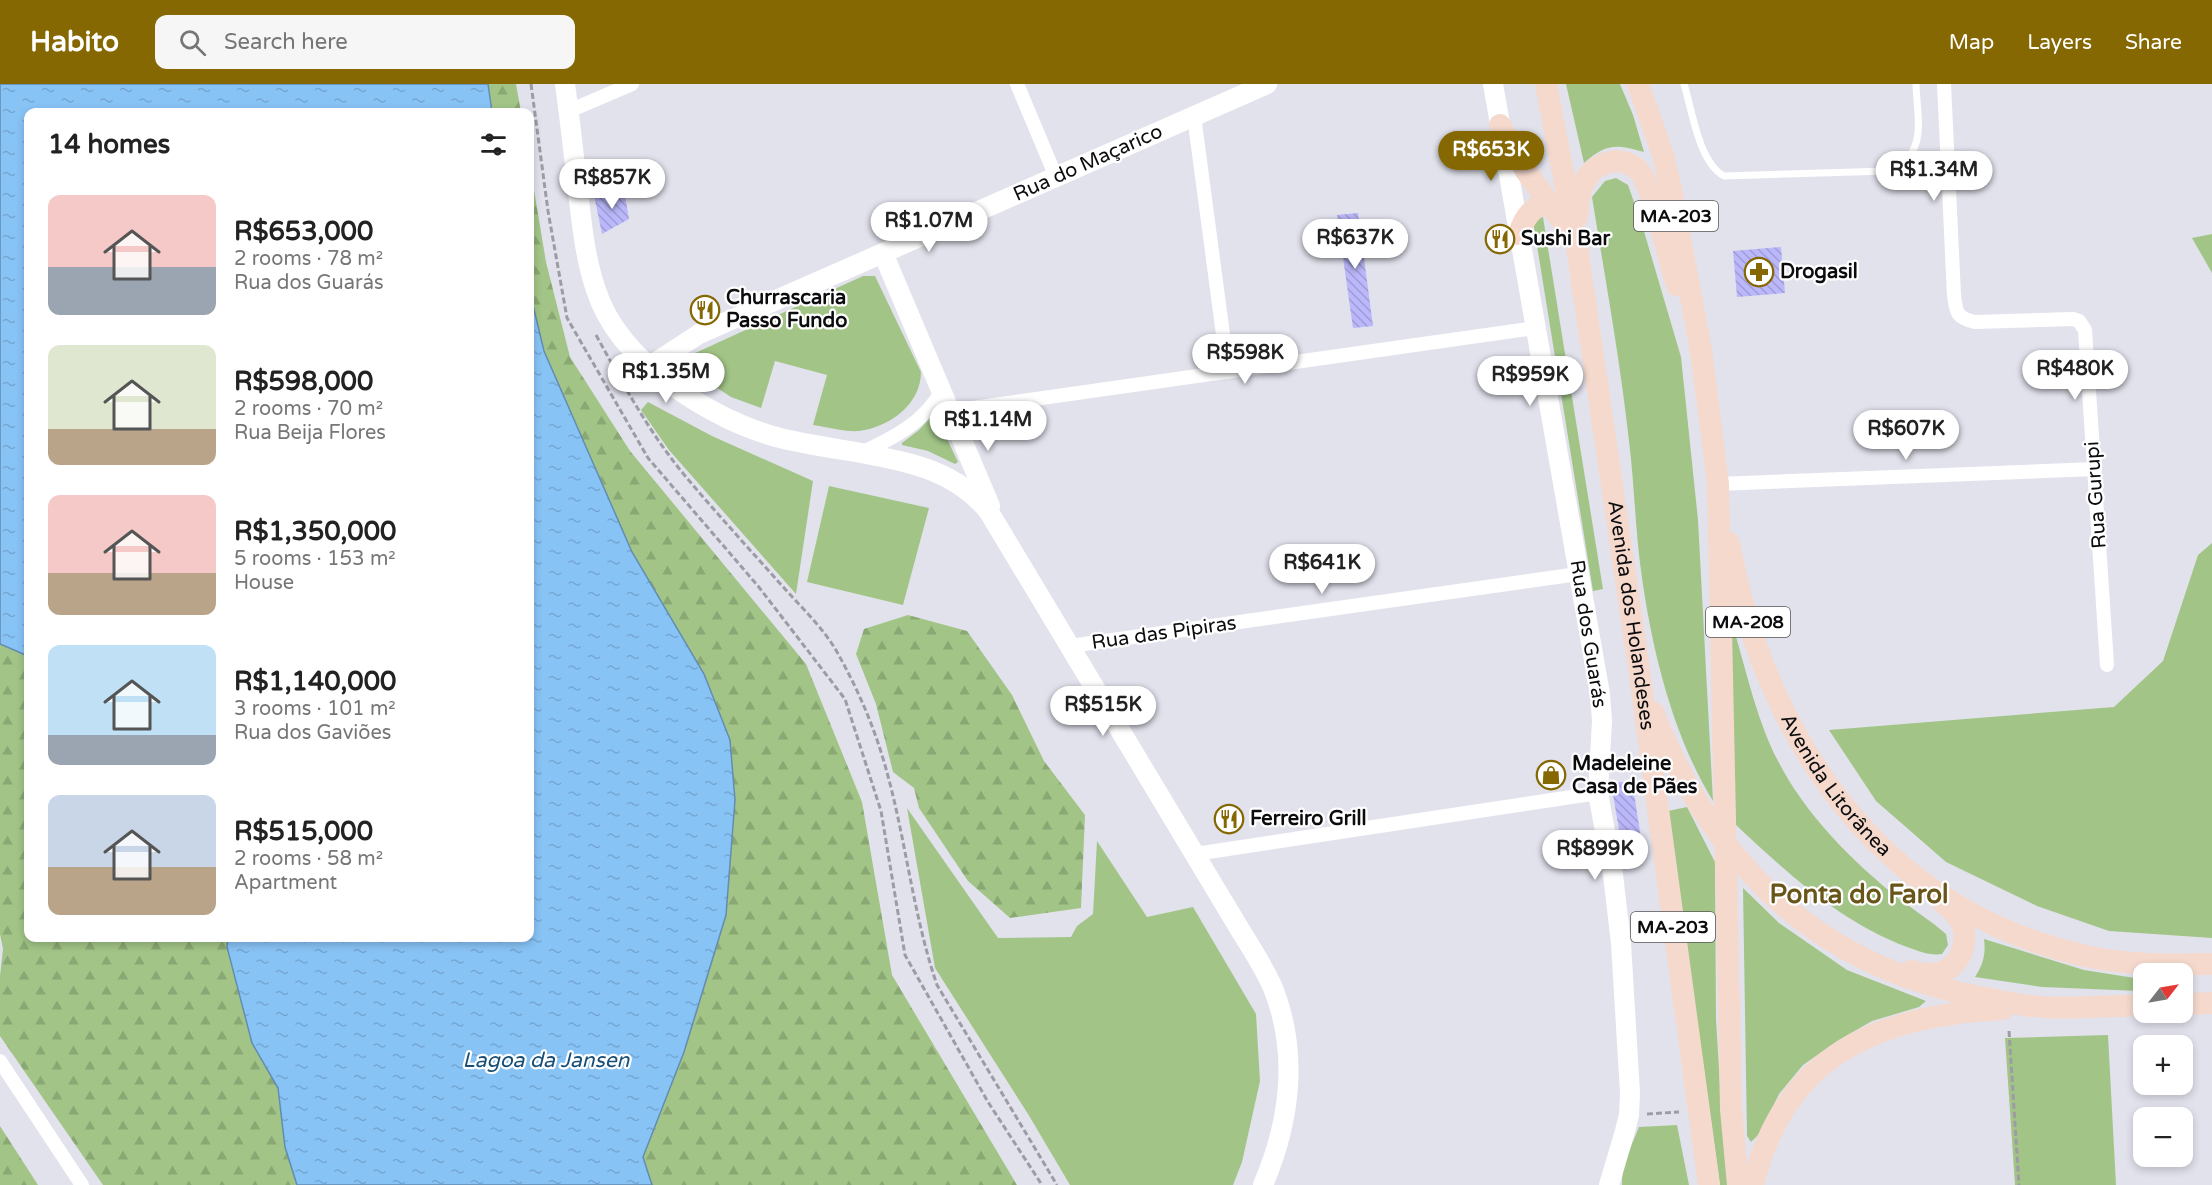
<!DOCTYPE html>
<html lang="en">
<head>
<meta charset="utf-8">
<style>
  body { margin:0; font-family:"Varela Round",sans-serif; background:#f6f6f6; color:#222; height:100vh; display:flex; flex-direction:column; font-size:22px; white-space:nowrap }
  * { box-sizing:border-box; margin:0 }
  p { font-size:20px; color:#767676 }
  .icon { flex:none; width:33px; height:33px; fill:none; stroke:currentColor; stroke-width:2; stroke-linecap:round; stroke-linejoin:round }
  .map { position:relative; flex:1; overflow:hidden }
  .side { position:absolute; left:24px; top:24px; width:510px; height:834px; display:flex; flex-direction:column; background:#fff; border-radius:12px; box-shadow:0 3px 9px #0003 }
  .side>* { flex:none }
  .needle { width:39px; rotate:59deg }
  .tools { position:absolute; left:2133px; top:879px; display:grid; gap:12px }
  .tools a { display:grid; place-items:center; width:60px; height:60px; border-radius:12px; background:#fff; box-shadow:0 3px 9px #0003; font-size:30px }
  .price { position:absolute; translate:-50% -51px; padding:0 14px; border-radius:21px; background:#fff; color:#222; font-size:20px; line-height:39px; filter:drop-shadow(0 2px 3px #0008) }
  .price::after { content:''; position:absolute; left:50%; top:36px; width:18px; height:14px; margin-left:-9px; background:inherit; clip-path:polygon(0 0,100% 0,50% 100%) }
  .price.selected { background:#856802; color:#fff }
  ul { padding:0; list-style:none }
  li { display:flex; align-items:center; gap:18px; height:150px; padding:0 24px }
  li span { display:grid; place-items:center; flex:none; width:168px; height:120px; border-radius:12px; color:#555 }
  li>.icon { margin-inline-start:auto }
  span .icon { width:72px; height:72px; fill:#fffc; stroke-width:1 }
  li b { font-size:26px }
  h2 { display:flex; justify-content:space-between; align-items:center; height:72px; padding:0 24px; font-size:26px }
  header { display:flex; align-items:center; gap:36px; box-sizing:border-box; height:84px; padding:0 30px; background:#856802; color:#fff }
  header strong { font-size:28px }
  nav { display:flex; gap:33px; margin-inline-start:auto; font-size:21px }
  .search { width:420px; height:54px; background:#f6f6f6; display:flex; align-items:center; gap:15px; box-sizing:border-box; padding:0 21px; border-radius:12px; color:#767676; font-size:22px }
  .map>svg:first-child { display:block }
  .green { fill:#a2c587 }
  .forest { fill:url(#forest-firs) }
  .water { fill:url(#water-ripples); stroke:#638cb1; stroke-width:1.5 }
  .building { fill:url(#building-back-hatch) }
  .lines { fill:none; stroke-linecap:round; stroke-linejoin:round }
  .path { stroke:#9c9ca5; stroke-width:3; stroke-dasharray:6 3; stroke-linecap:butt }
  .lane { stroke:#fff; stroke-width:7 }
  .street { stroke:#fff; stroke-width:14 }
  .secondary { stroke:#fff; stroke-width:20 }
  .primary { stroke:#f5d9cd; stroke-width:22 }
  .labels { text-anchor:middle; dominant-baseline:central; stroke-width:4.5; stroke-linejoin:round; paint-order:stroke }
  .shield { fill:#fff; stroke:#555557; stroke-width:1.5 }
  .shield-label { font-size:18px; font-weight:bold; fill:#0c0c0f }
  .street-label { font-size:20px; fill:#0c0c0f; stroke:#fff }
  .poi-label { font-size:20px; font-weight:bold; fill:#0c0c0f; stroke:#fff; text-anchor:start }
  .water-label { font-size:21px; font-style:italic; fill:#164e77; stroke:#fff }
  .district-label { font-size:26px; font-weight:bold; fill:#69551a; stroke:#fff }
</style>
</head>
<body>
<header>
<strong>Habito</strong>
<div class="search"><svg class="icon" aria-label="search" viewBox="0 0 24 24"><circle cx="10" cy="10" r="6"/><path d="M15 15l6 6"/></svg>Search here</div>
<nav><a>Map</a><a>Layers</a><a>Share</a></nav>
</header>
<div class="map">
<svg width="2212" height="1101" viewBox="0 0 2212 1101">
  <defs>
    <pattern id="forest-firs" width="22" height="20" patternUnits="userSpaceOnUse" patternTransform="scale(1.5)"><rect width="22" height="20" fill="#a2c587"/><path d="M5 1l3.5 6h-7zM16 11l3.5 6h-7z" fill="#8aa873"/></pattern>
    <pattern id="water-ripples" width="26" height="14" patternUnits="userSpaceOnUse" patternTransform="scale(1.5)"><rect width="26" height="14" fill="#88c3f6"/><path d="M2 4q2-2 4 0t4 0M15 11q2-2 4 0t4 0" fill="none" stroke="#74a6d2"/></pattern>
    <pattern id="building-back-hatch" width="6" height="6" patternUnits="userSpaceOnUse" patternTransform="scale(1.5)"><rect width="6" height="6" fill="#bab7fa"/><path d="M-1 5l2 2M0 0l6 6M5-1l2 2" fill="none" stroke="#9f9cd5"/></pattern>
  </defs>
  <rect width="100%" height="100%" fill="#e2e2ed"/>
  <g class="green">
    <path d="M1566,0H1620L1633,31L1644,68C1617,60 1606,59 1584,79Z"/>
    <path d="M1616,94L1628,101L1643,144L1681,273L1698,436L1713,717C1671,649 1650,558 1640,479C1635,438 1634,397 1629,357C1620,275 1605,194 1592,113L1605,97Z"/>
    <polygon points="1542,127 1603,505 1593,507 1533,137"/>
    <polygon points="2212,150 2212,189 2192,154"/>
    <path d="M863,192H875L921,288C921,320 890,343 859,347C845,348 827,343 813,341L827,291L775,277L761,324L731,313L690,286L689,277L693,270Z"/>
    <polygon points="648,318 712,352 813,397 796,510 669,366 641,326"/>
    <polygon points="935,329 958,378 955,380 928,367 902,361 902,359 919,346"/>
    <polygon points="829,402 929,424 903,521 807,498"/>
    <polygon points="2212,459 2212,854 2109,847 2037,822 1946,778 1876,717 1829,646 2114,623 2163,577 2198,471"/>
    <path d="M1734,546C1747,589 1757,637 1778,677C1805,730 1852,777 1898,814C1914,826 1931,837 1946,850L1948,861L1942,870C1930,872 1918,867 1907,863C1840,838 1786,788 1735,740L1729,547Z"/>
    <polygon points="1687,723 1715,778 1716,935 1722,1036 1729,1101 1720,1101 1668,727"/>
    <polygon points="907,724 998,854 1071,853 1077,842 1093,830 1097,757 1147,833 1193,823 1256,930 1260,997 1242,1078 1233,1101 1070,1101 1028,1030 935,884"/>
    <polygon points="1743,804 1779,839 1847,886 1926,917 1919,923 1872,937 1839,956 1803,981 1779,1010 1760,1049 1751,1058 1747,1052"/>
    <path d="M1984,855L2084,886L2141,895L2139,907L2042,903L1975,893C1983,881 1986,870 1984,855Z"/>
    <polygon points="2108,951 2116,1101 2015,1101 2005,954"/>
    <path d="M1677,1041L1689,1101H1622C1621,1081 1632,1061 1639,1043Z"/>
  </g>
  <g class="forest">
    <polygon points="488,0 516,0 521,28 492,28"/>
    <polygon points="530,82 546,178 570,273 630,367 806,580 862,718 892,891 1017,1101 652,1101 643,1073 684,968 704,590 632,468 544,267 530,209"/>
    <polygon points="908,531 967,547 1012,611 1044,677 1085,731 1081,824 1010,834 968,797 919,724 914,704 893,688 876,620 856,570 864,545"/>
    <polygon points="0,560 28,572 28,854 228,854 227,863 252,959 278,1004 285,1063 297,1101 103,1101 0,952 0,892 3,865 0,850"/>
    <polygon points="0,1042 38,1101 0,1101"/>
  </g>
  <g class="water">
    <polygon points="0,0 488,0 492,28 28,28 28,572 0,560"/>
    <polygon points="530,209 544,267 632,468 704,590 730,656 735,716 726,831 684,968 643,1073 652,1101 297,1101 285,1063 278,1004 252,959 227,863 228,854 530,854"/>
  </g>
  <g class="building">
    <polygon points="624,106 629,135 602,150 594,111"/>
    <polygon points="1358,129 1373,242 1353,244 1337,131"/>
    <polygon points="1781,163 1785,209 1737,213 1733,167"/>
    <polygon points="1632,697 1641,754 1621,757 1611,699"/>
  </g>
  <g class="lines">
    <g class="path">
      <polyline points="531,0 548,127 567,234 648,374 758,502 845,615 881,727 905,871 988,1018 1042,1101"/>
      <path d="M596,251C623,300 650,350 686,393C718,431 752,468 785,505C803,525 824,545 837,568C855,600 870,633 881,668C905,744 911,825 937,901L1057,1101"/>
      <polyline points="2009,947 2019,1101"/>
      <polyline points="1647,1030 1679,1028"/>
    </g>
    <path class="lane" d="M1684,0C1692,26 1699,79 1724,92L1888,87C1929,70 1917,36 1916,0"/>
    <g class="street">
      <polyline points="1017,0 1056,93"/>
      <path d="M1944,0L1954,211C1956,229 1957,234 1975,238L2073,235L2079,237L2085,246L2107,581"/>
      <polyline points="569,27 632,0"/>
      <polyline points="1194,32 1228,288"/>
      <polyline points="951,327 1535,244"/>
      <path d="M861,369C893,354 924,339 942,306"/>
      <polyline points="1718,400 2095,385"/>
      <polyline points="1070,562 1578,490"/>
      <polyline points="1195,770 1598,709"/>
      <polyline points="0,977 82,1101"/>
    </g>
    <g class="secondary">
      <path d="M565,0C570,36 574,72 578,108C582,141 585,174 596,206C619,278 711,336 780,354C805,360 831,364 856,368C907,378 955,385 989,428L1239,844C1251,864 1264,883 1273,904C1299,969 1290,1038 1263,1101"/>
      <polyline points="1493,0 1600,610 1602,637 1598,709 1613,791 1621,859 1630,1009 1629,1031 1625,1047 1609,1101"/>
      <polyline points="883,169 990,422"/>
      <polyline points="650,282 699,250 1267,0"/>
    </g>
    <g class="primary">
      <path id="s1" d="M1546,0L1576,157L1639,585L1709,1101"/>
      <polyline points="1638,0 1663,71 1671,105 1701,267 1718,400 1731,1025 1738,1101"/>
      <polyline points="1500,41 1526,87 1570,148"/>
      <path d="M1577,133C1578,113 1581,91 1601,81C1614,75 1629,76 1639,87C1654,104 1668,175 1677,201"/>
      <path d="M1519,150C1524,134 1534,118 1552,121"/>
      <path id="s2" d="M1729,459C1767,659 1882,828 2090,873C2130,881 2171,881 2212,880"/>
      <path d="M1653,628C1714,781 1816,882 1980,913C2001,917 2022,922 2043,923C2076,925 2111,922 2144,921"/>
      <path d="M1911,887C1919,889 1927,891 1934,890C1958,887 1970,861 1962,840C1958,831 1951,825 1943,819"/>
      <polyline points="2182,920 2212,919"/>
      <path d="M1753,1101C1784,971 1878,931 2003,925"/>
    </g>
  </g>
  <defs>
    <g id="restaurant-ring" transform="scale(1.5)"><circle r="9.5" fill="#fff" stroke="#856802" stroke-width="1.5"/><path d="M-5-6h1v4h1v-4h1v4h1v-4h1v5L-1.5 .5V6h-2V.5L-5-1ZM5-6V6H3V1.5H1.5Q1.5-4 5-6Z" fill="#856802"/></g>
    <g id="pharmacy-ring" transform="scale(1.5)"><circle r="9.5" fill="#fff" stroke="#856802" stroke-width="1.5"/><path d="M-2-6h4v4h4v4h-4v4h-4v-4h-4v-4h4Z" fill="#856802"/></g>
    <g id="shop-ring" transform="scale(1.5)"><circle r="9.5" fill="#fff" stroke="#856802" stroke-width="1.5"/><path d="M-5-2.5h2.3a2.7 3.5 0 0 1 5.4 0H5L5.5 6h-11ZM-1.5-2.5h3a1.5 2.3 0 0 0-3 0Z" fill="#856802"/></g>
  </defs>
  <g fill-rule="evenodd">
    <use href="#restaurant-ring" x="1500" y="155"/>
    <use href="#pharmacy-ring" x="1759" y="188"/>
    <use href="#restaurant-ring" x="705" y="226"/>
    <use href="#shop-ring" x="1551" y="691"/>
    <use href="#restaurant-ring" x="1229" y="735"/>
  </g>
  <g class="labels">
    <g class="shield">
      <rect x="1634" y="117" width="84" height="30" rx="4.5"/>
      <rect x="1706" y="523" width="84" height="30" rx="4.5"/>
      <rect x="1631" y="828" width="84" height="30" rx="4.5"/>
    </g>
    <g class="shield-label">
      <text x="1676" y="132">MA-203</text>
      <text x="1748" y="538">MA-208</text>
      <text x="1673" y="843">MA-203</text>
    </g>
    <g class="street-label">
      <text transform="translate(1088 79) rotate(-24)">Rua do Maçarico</text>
      <text transform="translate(2096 411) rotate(-94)">Rua Gurupi</text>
      <text stroke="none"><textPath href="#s1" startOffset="538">Avenida dos Holandeses</textPath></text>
      <text transform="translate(1164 549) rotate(-8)">Rua das Pipiras</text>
      <text transform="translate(1588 550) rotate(81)">Rua dos Guarás</text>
      <text stroke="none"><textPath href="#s2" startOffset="268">Avenida Litorânea</textPath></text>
    </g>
    <g class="poi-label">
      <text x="1521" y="155">Sushi Bar</text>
      <text x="1780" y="188">Drogasil</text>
      <text x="726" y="214">Churrascaria<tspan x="726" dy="23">Passo Fundo</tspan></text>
      <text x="1572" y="680">Madeleine<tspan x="1572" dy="23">Casa de Pães</tspan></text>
      <text x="1250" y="735">Ferreiro Grill</text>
    </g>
    <g class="water-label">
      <text x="546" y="976">Lagoa da Jansen</text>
    </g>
    <g class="district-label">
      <text x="1859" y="810">Ponta do Farol</text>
    </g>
  </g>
</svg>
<div class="tools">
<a><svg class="needle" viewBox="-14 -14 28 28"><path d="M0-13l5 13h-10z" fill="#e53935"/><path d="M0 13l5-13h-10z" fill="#767676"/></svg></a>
<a>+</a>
<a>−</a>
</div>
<b class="price selected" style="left:1491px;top:98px">R$653K</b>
<b class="price" style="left:1934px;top:118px">R$1.34M</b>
<b class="price" style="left:612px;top:126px">R$857K</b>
<b class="price" style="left:929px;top:169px">R$1.07M</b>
<b class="price" style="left:1355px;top:186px">R$637K</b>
<b class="price" style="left:1245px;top:301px">R$598K</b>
<b class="price" style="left:2075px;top:317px">R$480K</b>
<b class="price" style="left:666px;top:320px">R$1.35M</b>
<b class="price" style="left:1530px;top:323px">R$959K</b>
<b class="price" style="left:988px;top:368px">R$1.14M</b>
<b class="price" style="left:1906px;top:377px">R$607K</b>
<b class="price" style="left:1322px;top:511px">R$641K</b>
<b class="price" style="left:1103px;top:653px">R$515K</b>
<b class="price" style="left:1595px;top:797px">R$899K</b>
<section class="side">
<h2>14 homes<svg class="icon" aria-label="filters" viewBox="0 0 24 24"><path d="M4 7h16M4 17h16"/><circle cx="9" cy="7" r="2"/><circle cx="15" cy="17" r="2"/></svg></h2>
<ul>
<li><span style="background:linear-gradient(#f6c9c9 60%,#9aa5b1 0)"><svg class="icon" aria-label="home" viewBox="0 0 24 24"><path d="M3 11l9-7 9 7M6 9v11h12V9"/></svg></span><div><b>R$653,000</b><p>2 rooms · 78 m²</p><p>Rua dos Guarás</p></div></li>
<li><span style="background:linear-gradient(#dfe7d0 70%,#b9a48a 0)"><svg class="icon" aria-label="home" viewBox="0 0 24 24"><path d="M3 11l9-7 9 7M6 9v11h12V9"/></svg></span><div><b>R$598,000</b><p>2 rooms · 70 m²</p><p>Rua Beija Flores</p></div></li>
<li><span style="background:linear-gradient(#f6c9c9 65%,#b9a48a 0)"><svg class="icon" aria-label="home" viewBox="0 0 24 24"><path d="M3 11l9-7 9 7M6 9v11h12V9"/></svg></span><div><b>R$1,350,000</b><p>5 rooms · 153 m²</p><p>House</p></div></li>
<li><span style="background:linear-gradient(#bfe0f5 75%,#9aa5b1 0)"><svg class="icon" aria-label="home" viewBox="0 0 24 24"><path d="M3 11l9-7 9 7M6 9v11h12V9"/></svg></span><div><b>R$1,140,000</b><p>3 rooms · 101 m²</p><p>Rua dos Gaviões</p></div></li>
<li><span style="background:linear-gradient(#c9d6e8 60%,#b9a48a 0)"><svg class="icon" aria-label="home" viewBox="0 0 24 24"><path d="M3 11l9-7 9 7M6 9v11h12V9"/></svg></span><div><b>R$515,000</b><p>2 rooms · 58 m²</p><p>Apartment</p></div></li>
</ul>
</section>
</div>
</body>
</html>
